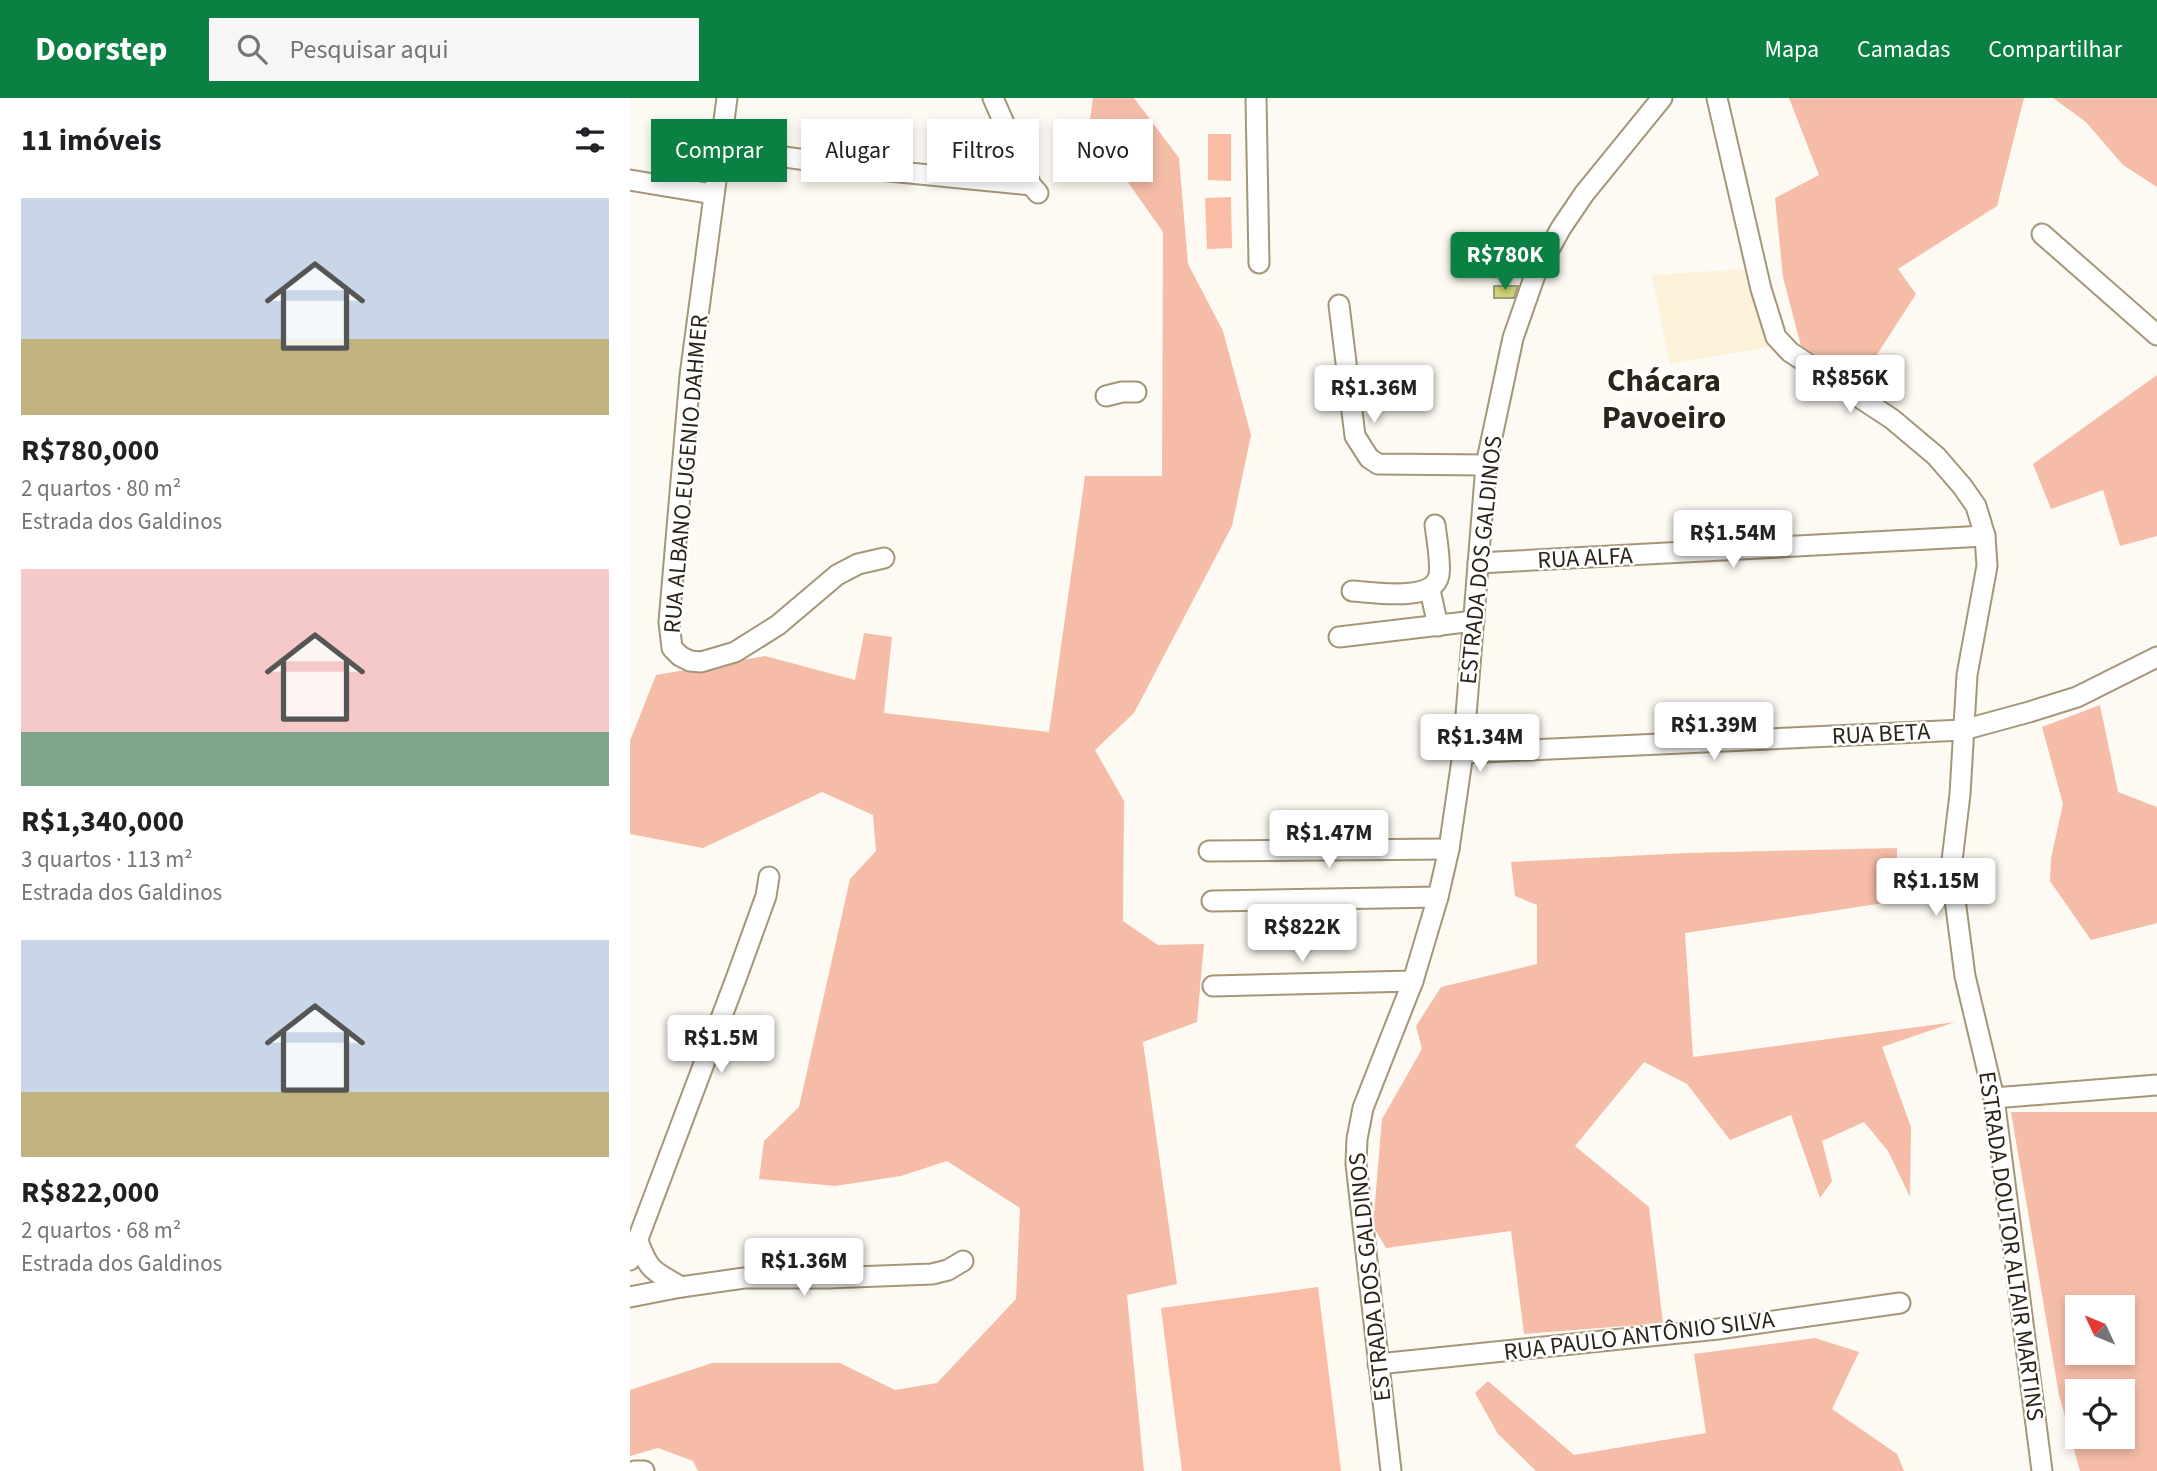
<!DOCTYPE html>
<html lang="pt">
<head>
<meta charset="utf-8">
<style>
  body { margin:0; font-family:"Source Sans 3",sans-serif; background:#f6f6f6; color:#202124; height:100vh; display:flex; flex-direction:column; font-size:26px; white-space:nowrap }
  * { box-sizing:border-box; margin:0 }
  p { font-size:23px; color:#757577 }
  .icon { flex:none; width:38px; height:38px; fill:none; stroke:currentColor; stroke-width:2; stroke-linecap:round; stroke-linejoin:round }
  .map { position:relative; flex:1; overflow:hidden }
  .side { display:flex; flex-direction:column; background:#fff; width:630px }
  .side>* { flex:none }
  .top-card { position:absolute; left:21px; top:21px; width:665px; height:63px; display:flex; gap:14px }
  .needle { width:46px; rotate:314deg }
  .buttons { position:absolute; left:1435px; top:1197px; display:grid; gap:14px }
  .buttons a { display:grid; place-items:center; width:70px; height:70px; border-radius:0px; background:#fff; box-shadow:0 4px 10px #0003; font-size:35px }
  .price { position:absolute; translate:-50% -60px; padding:0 16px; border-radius:7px; background:#fff; color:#222; font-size:23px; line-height:46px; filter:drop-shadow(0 2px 4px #0008) }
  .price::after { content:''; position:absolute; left:50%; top:42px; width:21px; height:16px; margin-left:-10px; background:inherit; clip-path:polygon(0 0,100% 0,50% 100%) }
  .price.active { background:#0b8043; color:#fff }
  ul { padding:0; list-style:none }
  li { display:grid; align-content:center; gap:14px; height:371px; padding:0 21px }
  li span { display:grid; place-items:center; height:217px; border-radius:0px; color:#555 }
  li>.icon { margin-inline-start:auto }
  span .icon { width:126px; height:126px; fill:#fffc; stroke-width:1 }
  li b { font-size:30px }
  h2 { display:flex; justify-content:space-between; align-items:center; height:84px; padding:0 21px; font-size:30px }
  .pill { padding:0 24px; border-radius:0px; background:#fff; box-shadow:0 4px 10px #0003; font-size:24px; line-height:63px }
  .pill.active { background:#0b8043; color:#fff }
  header { display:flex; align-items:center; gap:42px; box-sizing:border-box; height:98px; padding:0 35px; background:#0b8043; color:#fff }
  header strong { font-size:33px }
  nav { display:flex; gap:38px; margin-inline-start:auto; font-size:24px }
  .search { width:490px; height:63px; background:#f6f6f6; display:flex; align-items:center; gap:18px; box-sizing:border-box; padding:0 24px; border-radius:0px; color:#757577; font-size:26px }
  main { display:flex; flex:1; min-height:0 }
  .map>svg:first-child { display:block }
  .built { fill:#fcf1d9 }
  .green { fill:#fabca5 }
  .forest { fill:#f5bda8; fill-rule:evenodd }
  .building { fill:#d2d475; stroke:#9d9e7d; stroke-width:2 }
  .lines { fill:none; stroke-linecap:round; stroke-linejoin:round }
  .minor-casing { stroke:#a49677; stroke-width:23 }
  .minor { stroke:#fff; stroke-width:19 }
  .labels { text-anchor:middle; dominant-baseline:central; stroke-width:5; stroke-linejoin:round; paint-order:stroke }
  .street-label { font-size:24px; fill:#2b2519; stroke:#fff }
  .district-label { font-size:32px; font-weight:bold; fill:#2b2519; stroke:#fff }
</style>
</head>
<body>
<header>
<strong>Doorstep</strong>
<div class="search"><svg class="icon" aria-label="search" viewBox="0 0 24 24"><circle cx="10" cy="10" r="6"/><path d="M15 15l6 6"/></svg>Pesquisar aqui</div>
<nav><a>Mapa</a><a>Camadas</a><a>Compartilhar</a></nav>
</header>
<main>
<section class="side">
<h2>11 imóveis<svg class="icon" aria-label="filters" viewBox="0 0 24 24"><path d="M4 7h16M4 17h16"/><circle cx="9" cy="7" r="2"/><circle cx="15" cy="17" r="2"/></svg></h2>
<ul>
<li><span style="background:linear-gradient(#c9d6e8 65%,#c2b280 0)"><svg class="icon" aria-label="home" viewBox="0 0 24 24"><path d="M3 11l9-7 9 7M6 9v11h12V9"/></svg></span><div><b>R$780,000</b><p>2 quartos · 80 m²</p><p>Estrada dos Galdinos</p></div></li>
<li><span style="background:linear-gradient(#f6c9c9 75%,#7fa58c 0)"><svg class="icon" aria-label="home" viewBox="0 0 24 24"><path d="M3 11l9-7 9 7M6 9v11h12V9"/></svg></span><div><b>R$1,340,000</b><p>3 quartos · 113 m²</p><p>Estrada dos Galdinos</p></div></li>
<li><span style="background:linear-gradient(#c9d6e8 70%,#c2b280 0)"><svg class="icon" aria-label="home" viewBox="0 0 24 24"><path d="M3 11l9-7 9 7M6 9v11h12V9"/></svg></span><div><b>R$822,000</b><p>2 quartos · 68 m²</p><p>Estrada dos Galdinos</p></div></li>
</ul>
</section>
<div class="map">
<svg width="1527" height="1373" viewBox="0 0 1527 1373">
  <rect width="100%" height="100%" fill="#fdfaf3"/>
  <polygon class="built" points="1115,171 1144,248 1040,266 1022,177"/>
  <g class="green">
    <polygon points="578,36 601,36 601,83 578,82"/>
    <polygon points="601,99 602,150 577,151 575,100"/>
    <polygon points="688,1189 711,1373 552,1373 531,1210"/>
  </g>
  <g class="forest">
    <polygon points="463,0 504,0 549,60 558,166 593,233 621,337 602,428 504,615 465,652 494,703 493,823 528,847 574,846 567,924 513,944 547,1186 497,1197 514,1373 68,1373 63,1363 28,1350 0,1358 0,1292 82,1265 210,1265 265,1292 307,1285 386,1201 390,1110 317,1063 271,1078 205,1088 129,1081 134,1043 169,1009 220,781 246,753 243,717 192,694 73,750 0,736 0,643 26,577 135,558 225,582 234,535 262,539 254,615 419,634 455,378 532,378 533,134 459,29"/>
    <polygon points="1159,0 1394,0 1367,108 1268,171 1286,196 1230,283 1171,248 1153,179 1145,100 1189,77"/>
    <polygon points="1423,0 1527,0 1527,89 1493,67 1456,24"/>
    <polygon points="1527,277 1527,438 1490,448 1473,392 1421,411 1403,366"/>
    <polygon points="1470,607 1488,694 1527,709 1527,825 1461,842 1420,783 1421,760 1433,706 1412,629"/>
    <polygon points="1267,750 1267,803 1055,835 1063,959 1325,924 1252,949 1281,1029 1280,1099 1258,1053 1234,1024 1192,1043 1202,1083 1190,1100 1161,1017 1100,1042 1057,986 1014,964 945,1048 1019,1109 1033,1225 894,1236 881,1133 756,1150 743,1128 752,1021 792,951 786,928 811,889 907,866 907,807 885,798 881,764 1056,755"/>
    <path d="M1381,1014H1527V1373H1450L1429,1297ZM1447,1209H1493V1255H1447ZM1447,1293H1493V1339H1447Z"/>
    <polygon points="1185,1240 1229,1254 1202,1311 1267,1356 1274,1373 906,1373 868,1336 845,1295 858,1283 944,1357 1076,1335 1064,1256"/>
  </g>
  <polygon class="building" points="864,188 888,188 884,200 864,200"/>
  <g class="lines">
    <g class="minor-casing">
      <g id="minor">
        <polyline points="97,0 60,278 39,524 42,550 50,558 60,563 71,564 105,554 148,527 207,477 228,466 254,460"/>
        <polyline points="363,0 401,87"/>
        <polyline points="626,0 629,165"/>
        <polyline points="1087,0 1131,191 1146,239 1160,254 1262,321 1306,358 1332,388 1346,408 1355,438 1357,468 1337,577 1330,696 1321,771 1335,878 1364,1000 1412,1373"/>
        <polyline points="89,50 249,72 401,87 408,95"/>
        <polyline points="0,82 83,96"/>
        <polyline points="1412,136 1527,237"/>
        <polyline points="709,207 725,338 739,360 748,366 856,367"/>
        <polyline points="476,298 492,294 506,294"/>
        <polyline points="848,465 1355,438"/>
        <polyline points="800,492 808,528"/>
        <path d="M722,493C742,494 804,505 809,477C811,464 807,442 805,427"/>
        <polyline points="709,539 844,523"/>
        <polyline points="833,655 1333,632 1399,614 1447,599 1527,559"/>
        <polyline points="579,753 819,751"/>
        <polyline points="582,803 808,799"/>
        <polyline points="583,888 783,883"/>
        <polyline points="1364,1000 1527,987"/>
        <path d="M8,1143C20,1175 23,1172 51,1189"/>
        <polyline points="0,1162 107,878 136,798 139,779"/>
        <polyline points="0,1199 51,1189 114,1180 198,1180 302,1176 318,1172 333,1163"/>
        <polyline points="748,1266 1088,1231 1270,1205"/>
        <polyline points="5,1373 14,1373"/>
        <polyline points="761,1373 726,1066 727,1041 733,1010 783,883 808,799 819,751 833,655 856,367 883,240 905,177 931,130 954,96 1032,0"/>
      </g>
    </g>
    <use href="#minor" class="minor"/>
  </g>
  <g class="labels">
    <g class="street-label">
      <text transform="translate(56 376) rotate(-85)">RUA ALBANO EUGENIO DAHMER</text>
      <text transform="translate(955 460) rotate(-3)">RUA ALFA</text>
      <text transform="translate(851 462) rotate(-84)">ESTRADA DOS GALDINOS</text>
      <text transform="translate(1251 636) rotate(-3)">RUA BETA</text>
      <text transform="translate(1381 1148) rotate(82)">ESTRADA DOUTOR ALTAIR MARTINS</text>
      <text transform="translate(740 1179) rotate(-96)">ESTRADA DOS GALDINOS</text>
      <text transform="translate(1009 1238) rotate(-7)">RUA PAULO ANTÔNIO SILVA</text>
    </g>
    <g class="district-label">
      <text x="1034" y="283">Chácara<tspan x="1034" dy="37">Pavoeiro</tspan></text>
    </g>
  </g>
</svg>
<div class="buttons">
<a><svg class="needle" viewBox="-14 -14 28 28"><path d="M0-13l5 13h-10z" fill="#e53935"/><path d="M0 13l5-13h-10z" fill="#757577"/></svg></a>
<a><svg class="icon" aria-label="locate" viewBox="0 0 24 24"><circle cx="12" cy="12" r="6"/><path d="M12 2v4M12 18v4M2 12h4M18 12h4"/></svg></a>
</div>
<b class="price active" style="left:875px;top:194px">R$780K</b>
<b class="price" style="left:1220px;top:317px">R$856K</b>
<b class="price" style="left:744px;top:327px">R$1.36M</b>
<b class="price" style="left:1103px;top:472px">R$1.54M</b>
<b class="price" style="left:1084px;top:664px">R$1.39M</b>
<b class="price" style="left:850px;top:676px">R$1.34M</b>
<b class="price" style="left:699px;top:772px">R$1.47M</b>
<b class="price" style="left:1306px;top:820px">R$1.15M</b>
<b class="price" style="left:672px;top:866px">R$822K</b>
<b class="price" style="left:91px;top:977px">R$1.5M</b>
<b class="price" style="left:174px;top:1200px">R$1.36M</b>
<div class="top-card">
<a class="pill active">Comprar</a>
<a class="pill">Alugar</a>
<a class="pill">Filtros</a>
<a class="pill">Novo</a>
</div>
</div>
</main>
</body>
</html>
